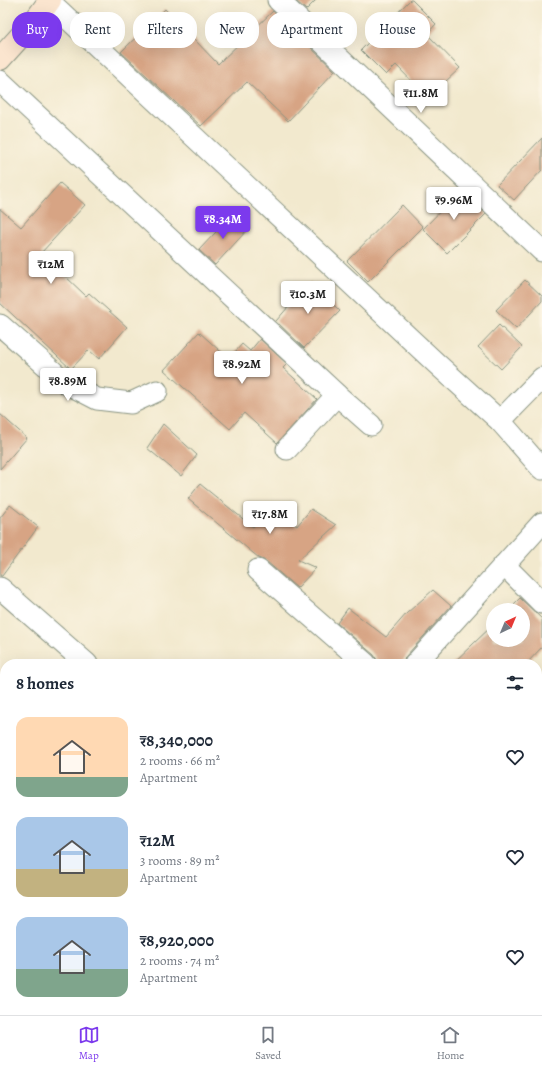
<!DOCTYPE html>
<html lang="en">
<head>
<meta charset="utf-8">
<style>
  body { margin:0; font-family:Alegreya,serif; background:#f2f2f3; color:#1f2937; height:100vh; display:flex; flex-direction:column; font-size:15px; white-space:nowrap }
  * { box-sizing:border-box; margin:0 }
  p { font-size:13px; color:#747a83 }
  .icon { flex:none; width:22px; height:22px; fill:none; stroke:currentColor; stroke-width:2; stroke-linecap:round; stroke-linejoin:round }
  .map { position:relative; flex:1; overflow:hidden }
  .drawer { position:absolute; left:0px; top:659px; width:542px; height:356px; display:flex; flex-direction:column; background:#fff; border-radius:16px 16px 0 0; box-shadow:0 4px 16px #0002 }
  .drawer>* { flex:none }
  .banner { position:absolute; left:12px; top:12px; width:518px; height:36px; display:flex; gap:8px }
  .needle { width:26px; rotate:44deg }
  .fabs { position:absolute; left:486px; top:603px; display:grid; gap:8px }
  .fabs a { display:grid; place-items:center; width:44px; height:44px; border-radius:50%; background:#fff; box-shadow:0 4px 16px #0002; font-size:20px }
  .price { position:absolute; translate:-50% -34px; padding:0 9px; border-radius:4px; background:#fff; color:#222; font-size:13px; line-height:26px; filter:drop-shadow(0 1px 2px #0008) }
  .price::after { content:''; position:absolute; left:50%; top:24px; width:12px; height:9px; margin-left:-6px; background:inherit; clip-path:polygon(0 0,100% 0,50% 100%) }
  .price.current { background:#7c3aed; color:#fff }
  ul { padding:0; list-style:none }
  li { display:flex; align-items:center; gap:12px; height:100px; padding:0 16px }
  li span { display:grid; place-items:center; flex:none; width:112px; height:80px; border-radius:12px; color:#555 }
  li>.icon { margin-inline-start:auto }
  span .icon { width:48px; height:48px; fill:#fffc; stroke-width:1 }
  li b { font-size:17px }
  h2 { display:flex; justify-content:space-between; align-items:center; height:48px; padding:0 16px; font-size:17px }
  .pill { padding:0 14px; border-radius:16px; background:#fff; box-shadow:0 4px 16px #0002; font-size:14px; line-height:36px }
  .pill.current { background:#7c3aed; color:#fff }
  .dock { display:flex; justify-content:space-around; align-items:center; height:56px; border-top:1px solid #e0e1e3; background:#fff; font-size:11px; color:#747a83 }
  .dock a { display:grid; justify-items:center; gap:2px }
  .dock .current { color:#7c3aed }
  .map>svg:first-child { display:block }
  .building { fill:#d7a484 }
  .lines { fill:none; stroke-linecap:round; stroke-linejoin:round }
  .street-casing { stroke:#889381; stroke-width:23 }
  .secondary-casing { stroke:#889381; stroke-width:24 }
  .street { stroke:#fff; stroke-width:21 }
  .secondary { stroke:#fbe5cf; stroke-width:22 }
</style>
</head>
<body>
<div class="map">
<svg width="542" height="1015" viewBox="0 0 542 1015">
  <rect width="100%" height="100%" fill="#fcf5e5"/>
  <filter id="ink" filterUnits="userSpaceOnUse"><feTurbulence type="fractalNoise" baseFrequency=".025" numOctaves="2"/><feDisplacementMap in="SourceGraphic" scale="8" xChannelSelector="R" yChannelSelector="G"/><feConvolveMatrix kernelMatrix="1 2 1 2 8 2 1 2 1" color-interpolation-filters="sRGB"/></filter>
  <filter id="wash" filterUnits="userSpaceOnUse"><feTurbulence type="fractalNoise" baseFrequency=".012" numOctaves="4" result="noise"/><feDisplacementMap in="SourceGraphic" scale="16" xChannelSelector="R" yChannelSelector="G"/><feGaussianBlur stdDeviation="0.9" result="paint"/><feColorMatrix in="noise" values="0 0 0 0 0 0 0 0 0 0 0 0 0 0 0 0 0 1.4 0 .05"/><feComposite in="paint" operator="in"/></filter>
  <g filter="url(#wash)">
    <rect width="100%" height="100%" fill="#f2e9ce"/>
    <g id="blocks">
      <g class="building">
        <polygon points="295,0 316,0 306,10"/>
        <polygon points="410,0 412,0 436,24 427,34 460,68 428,98 396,65 386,75 361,50"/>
        <polygon points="165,9 218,64 273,11 335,71 288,121 247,82 201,126 121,52"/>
        <polygon points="542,138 542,170 514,200 497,185"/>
        <polygon points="60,183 85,205 41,253 86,296 89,293 127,327 99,359 89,350 71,369 0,303 0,209 21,227"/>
        <polygon points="461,190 486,214 447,253 423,229"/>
        <polygon points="402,205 423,227 368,282 347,261"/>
        <polygon points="232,215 248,229 215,265 199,250"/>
        <polygon points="525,280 542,296 542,301 516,329 496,310"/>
        <polygon points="310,282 340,311 304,348 276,321"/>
        <polygon points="499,325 522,347 501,369 478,347"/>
        <polygon points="199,332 229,359 242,344 250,351 260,339 287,364 283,368 317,399 277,443 244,413 230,429 164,370"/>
        <polygon points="0,414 27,438 0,469"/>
        <polygon points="163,424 197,455 181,476 147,448"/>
        <polygon points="200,484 253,527 270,505 297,526 311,509 336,525 298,560 316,568 297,588 266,561 259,558 188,499"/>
        <polygon points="10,505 38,527 2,576 0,576 0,518"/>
        <polygon points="433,590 451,606 406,656 403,661 403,664 378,664 377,660 374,655 337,623 348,608 386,637 407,613"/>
        <polygon points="520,598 542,619 542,647 526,664 452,664 493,625 493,640 523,640 523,610 508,610"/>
      </g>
    </g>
  </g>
  <g filter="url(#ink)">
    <use href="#blocks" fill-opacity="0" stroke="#889381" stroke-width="1"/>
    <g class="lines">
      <g class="street-casing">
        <g id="street">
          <polyline points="278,0 542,251"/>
          <polyline points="49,1 438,365 500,421 542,469"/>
          <polyline points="0,81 337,395 371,425"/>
          <polyline points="0,325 66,383 97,399 131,403 157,391"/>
          <polyline points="500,421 542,378"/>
          <polyline points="287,449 337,395"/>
          <polyline points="504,565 542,603"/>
          <polyline points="258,570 366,664"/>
          <polyline points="0,588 87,664"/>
          <polyline points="415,664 542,523"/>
          <polyline points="0,810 5,814"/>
          <polyline points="537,859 542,853"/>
          <polyline points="174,1010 182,1015"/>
          <polyline points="244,1010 250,1015"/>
          <polyline points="474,1010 479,1015"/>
        </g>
      </g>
      <g class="secondary-casing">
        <polyline id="secondary" points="0,59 37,18 50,0"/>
      </g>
      <use href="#street" class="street"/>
      <use href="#secondary" class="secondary"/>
    </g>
  </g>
</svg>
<div class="fabs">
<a><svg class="needle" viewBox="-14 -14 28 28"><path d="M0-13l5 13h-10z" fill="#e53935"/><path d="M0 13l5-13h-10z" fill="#747a83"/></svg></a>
</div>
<b class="price" style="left:421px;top:114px">₹11.8M</b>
<b class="price" style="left:454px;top:221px">₹9.96M</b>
<b class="price current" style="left:223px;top:240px">₹8.34M</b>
<b class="price" style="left:51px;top:285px">₹12M</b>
<b class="price" style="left:308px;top:315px">₹10.3M</b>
<b class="price" style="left:242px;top:385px">₹8.92M</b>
<b class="price" style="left:68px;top:402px">₹8.89M</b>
<b class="price" style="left:270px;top:535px">₹17.8M</b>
<div class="banner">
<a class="pill current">Buy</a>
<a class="pill">Rent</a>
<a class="pill">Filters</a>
<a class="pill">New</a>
<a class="pill">Apartment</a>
<a class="pill">House</a>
</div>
<section class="drawer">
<h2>8 homes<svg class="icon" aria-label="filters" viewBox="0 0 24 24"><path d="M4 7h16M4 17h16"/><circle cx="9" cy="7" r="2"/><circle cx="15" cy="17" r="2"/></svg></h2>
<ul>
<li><span style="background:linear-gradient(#ffd9b3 75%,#7fa58c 0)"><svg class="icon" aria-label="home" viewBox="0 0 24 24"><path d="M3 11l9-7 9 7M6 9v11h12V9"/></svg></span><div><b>₹8,340,000</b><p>2 rooms · 66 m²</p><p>Apartment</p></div><svg class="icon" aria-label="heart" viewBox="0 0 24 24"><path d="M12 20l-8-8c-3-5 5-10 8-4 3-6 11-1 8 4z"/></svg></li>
<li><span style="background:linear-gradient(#a9c7e8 65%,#c2b280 0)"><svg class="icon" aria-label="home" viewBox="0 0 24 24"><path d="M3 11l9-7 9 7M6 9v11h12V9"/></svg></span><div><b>₹12M</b><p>3 rooms · 89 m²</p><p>Apartment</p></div><svg class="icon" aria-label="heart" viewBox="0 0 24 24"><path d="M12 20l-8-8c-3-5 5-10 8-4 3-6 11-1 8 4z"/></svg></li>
<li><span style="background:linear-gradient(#a9c7e8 65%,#7fa58c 0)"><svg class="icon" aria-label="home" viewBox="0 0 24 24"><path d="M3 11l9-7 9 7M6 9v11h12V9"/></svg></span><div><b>₹8,920,000</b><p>2 rooms · 74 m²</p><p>Apartment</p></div><svg class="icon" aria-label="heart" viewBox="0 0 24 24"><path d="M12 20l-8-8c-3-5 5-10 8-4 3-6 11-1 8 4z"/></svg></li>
</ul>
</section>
</div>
<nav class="dock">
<a class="current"><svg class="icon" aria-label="map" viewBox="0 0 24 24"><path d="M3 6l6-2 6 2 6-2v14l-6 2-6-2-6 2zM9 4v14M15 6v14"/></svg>Map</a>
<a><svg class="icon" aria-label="saved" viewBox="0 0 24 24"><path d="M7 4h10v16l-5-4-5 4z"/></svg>Saved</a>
<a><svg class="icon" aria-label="home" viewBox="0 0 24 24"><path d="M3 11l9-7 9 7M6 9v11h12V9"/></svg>Home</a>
</nav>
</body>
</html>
